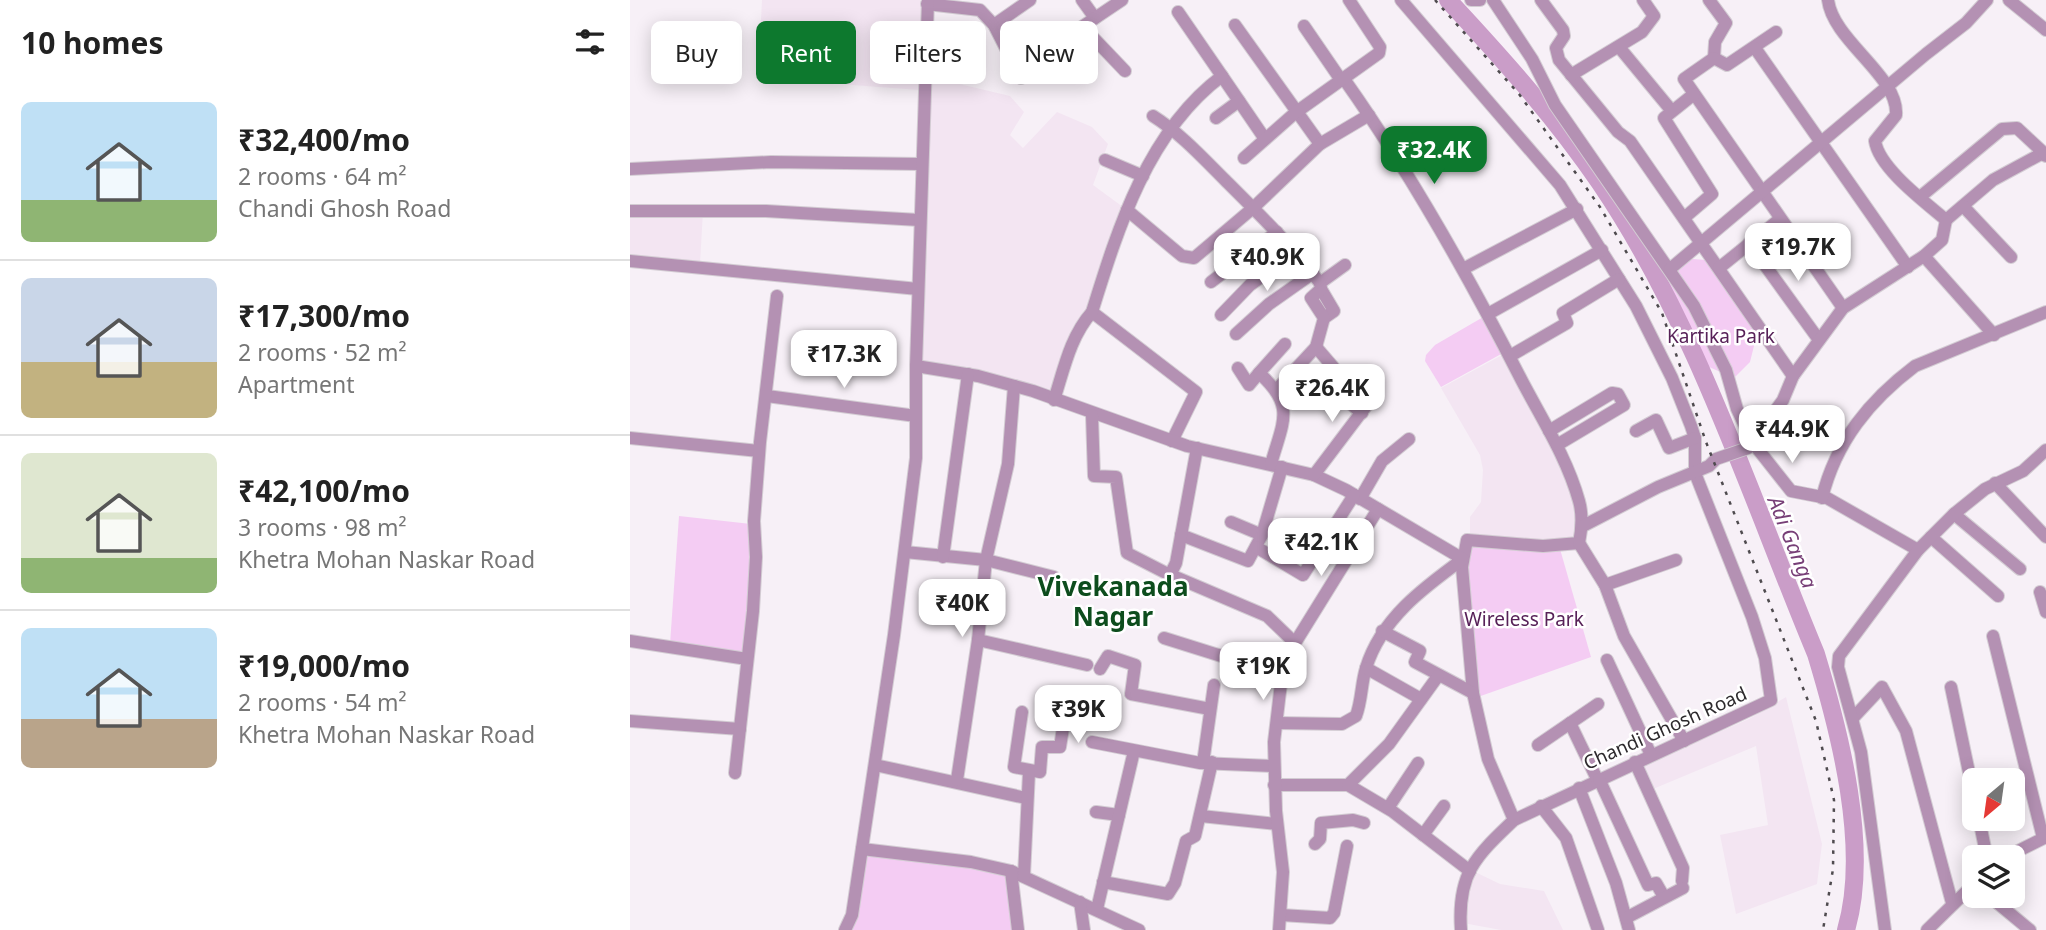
<!DOCTYPE html>
<html lang="en">
<head>
<meta charset="utf-8">
<style>
  body { margin:0; font-family:"Noto Sans",sans-serif; background:#f2f2f2; color:#222; height:100vh; display:flex; flex-direction:column; font-size:26px; white-space:nowrap }
  * { box-sizing:border-box; margin:0 }
  p { font-size:23px; color:#767676 }
  .icon { flex:none; width:38px; height:38px; fill:none; stroke:currentColor; stroke-width:2; stroke-linecap:round; stroke-linejoin:round }
  .map { position:relative; flex:1; overflow:hidden }
  .side { display:flex; flex-direction:column; background:#fff; width:630px }
  .side>* { flex:none }
  .hud { position:absolute; left:21px; top:21px; width:665px; height:63px; display:flex; gap:14px }
  .needle { width:46px; rotate:209deg }
  .controls { position:absolute; left:1332px; top:768px; display:grid; gap:14px }
  .controls a { display:grid; place-items:center; width:63px; height:63px; border-radius:10px; background:#fff; box-shadow:0 4px 18px #0003; font-size:35px }
  .price { position:absolute; translate:-50% -60px; padding:0 16px; border-radius:14px; background:#fff; color:#222; font-size:23px; line-height:46px; filter:drop-shadow(0 2px 4px #0008) }
  .price::after { content:''; position:absolute; left:50%; top:42px; width:21px; height:16px; margin-left:-10px; background:inherit; clip-path:polygon(0 0,100% 0,50% 100%) }
  .price.on { background:#0d792e; color:#fff }
  ul { padding:0; list-style:none }
  li { display:flex; align-items:center; gap:21px; height:175px; padding:0 21px }
  li+li { border-top:2px solid #e0e0e0 }
  li span { display:grid; place-items:center; flex:none; width:196px; height:140px; border-radius:10px; color:#555 }
  li>.icon { margin-inline-start:auto }
  span .icon { width:84px; height:84px; fill:#fffc; stroke-width:1 }
  li b { font-size:30px }
  h2 { display:flex; justify-content:space-between; align-items:center; height:84px; padding:0 21px; font-size:30px }
  .chip { padding:0 24px; border-radius:10px; background:#fff; box-shadow:0 4px 18px #0003; font-size:24px; line-height:63px }
  .chip.on { background:#0d792e; color:#fff }
  main { display:flex; flex:1; min-height:0 }
  .map>svg:first-child { display:block }
  .built { fill:#f3e5f2 }
  .green { fill:#f4ccf3 }
  .lines { fill:none; stroke-linecap:round; stroke-linejoin:round }
  .river { stroke:#ca9dc8; stroke-width:18 }
  .minor-casing { stroke:#d3ccd3; stroke-width:14 }
  .minor { stroke:#b491b3; stroke-width:12 }
  .rail { stroke:#4f4b4f; stroke-width:2.5; stroke-dasharray:3.5 7; stroke-linecap:butt }
  .labels { text-anchor:middle; dominant-baseline:central; stroke-width:5; stroke-linejoin:round; paint-order:stroke }
  .park-label { font-size:19px; fill:#572158; stroke:#fff }
  .street-label { font-size:19px; fill:#2d2a2d; stroke:#fff }
  .water-label { font-size:21px; font-style:italic; fill:#773f77; stroke:#fff }
  .district-label { font-size:26px; font-weight:bold; fill:#0d4d1d; stroke:#fff }
</style>
</head>
<body>
<main>
<section class="side">
<h2>10 homes<svg class="icon" aria-label="filters" viewBox="0 0 24 24"><path d="M4 7h16M4 17h16"/><circle cx="9" cy="7" r="2"/><circle cx="15" cy="17" r="2"/></svg></h2>
<ul>
<li><span style="background:linear-gradient(#bfe0f5 70%,#8fb573 0)"><svg class="icon" aria-label="home" viewBox="0 0 24 24"><path d="M3 11l9-7 9 7M6 9v11h12V9"/></svg></span><div><b>₹32,400/mo</b><p>2 rooms · 64 m²</p><p>Chandi Ghosh Road</p></div></li>
<li><span style="background:linear-gradient(#c9d6e8 60%,#c2b280 0)"><svg class="icon" aria-label="home" viewBox="0 0 24 24"><path d="M3 11l9-7 9 7M6 9v11h12V9"/></svg></span><div><b>₹17,300/mo</b><p>2 rooms · 52 m²</p><p>Apartment</p></div></li>
<li><span style="background:linear-gradient(#dfe7d0 75%,#8fb573 0)"><svg class="icon" aria-label="home" viewBox="0 0 24 24"><path d="M3 11l9-7 9 7M6 9v11h12V9"/></svg></span><div><b>₹42,100/mo</b><p>3 rooms · 98 m²</p><p>Khetra Mohan Naskar Road</p></div></li>
<li><span style="background:linear-gradient(#bfe0f5 65%,#b9a48a 0)"><svg class="icon" aria-label="home" viewBox="0 0 24 24"><path d="M3 11l9-7 9 7M6 9v11h12V9"/></svg></span><div><b>₹19,000/mo</b><p>2 rooms · 54 m²</p><p>Khetra Mohan Naskar Road</p></div></li>
</ul>
</section>
<div class="map">
<svg width="1416" height="930" viewBox="0 0 1416 930">
  <rect width="100%" height="100%" fill="#f7f0f7"/>
  <g class="built">
    <polygon points="132,0 293,0 289,90 128,78"/>
    <polygon points="296,76 380,96 394,112 380,135 393,148 427,112 462,127 478,144 463,185 493,207 459,311 438,338 423,397 288,365"/>
    <polygon points="73,211 70,264 0,259 0,214"/>
    <polygon points="874,354 931,461 948,503 946,541 912,544 840,537 840,517 851,502 853,470 850,455 811,388"/>
    <polygon points="1156,697 1192,844 1187,884 1106,914 1090,835 1138,825 1126,746 1023,789 1013,765 1119,719"/>
    <polygon points="843,871 870,884 914,891 933,930 871,930 833,923"/>
  </g>
  <g class="green">
    <polygon points="1051,258 1076,260 1127,334 1120,362 1104,378 1070,363 1031,284"/>
    <polygon points="855,316 873,353 811,387 795,361 796,355 805,345"/>
    <polygon points="49,516 121,524 125,549 114,654 40,644"/>
    <polygon points="839,544 930,549 961,657 845,698 835,568"/>
    <polygon points="233,848 378,874 384,930 221,930"/>
  </g>
  <g class="lines">
    <path class="river" d="M818,0C872,58 925,117 970,183C1067,326 1120,496 1186,654C1210,733 1240,849 1216,930"/>
    <g class="minor-casing">
      <g id="minor">
        <polyline points="452,0 465,18"/>
        <path d="M771,0L930,185L1006,306L1042,378L1061,426L1065,438V473L1122,617L1135,658L1141,700L884,820C845,857 827,874 831,930"/>
        <polyline points="841,0 850,0"/>
        <polyline points="863,0 902,59 925,105 1064,306 1096,370 1107,409 1123,443 1161,491 1197,498 1288,550"/>
        <polyline points="911,0 933,30 934,36 926,48 929,60 988,132 1000,141 1163,376"/>
        <polyline points="1079,0 1096,23 1085,42 1084,58"/>
        <path d="M1198,0C1203,41 1269,76 1266,115L1245,141C1249,168 1295,202 1316,220L1363,180L1411,154L1416,156"/>
        <polyline points="1379,0 1416,30"/>
        <polyline points="297,4 350,10 364,25 391,78"/>
        <polyline points="364,25 400,0"/>
        <polyline points="605,25 690,144"/>
        <polyline points="674,26 711,80"/>
        <polyline points="453,27 495,71"/>
        <polyline points="1146,32 1097,65 1084,58 1054,79 1213,308"/>
        <polyline points="295,46 348,52 347,64"/>
        <polyline points="989,47 1041,110"/>
        <polyline points="1125,48 1278,267"/>
        <polyline points="413,53 492,0"/>
        <polyline points="941,75 1012,32 1024,16 1013,0"/>
        <polyline points="592,76 635,139"/>
        <path d="M714,79C782,175 839,277 892,381C913,421 937,458 949,501C953,515 952,528 949,543L913,546L837,540L832,567L843,693L858,759L884,820"/>
        <path d="M523,116C550,133 572,157 595,180C628,213 662,246 690,283L715,265"/>
        <polyline points="586,118 609,101"/>
        <polyline points="614,158 665,113 749,53 750,47 719,0"/>
        <polyline points="475,160 513,176"/>
        <polyline points="0,169 141,162 291,164"/>
        <polyline points="1290,197 1372,129 1387,128 1416,155"/>
        <polyline points="1333,206 1381,257"/>
        <polyline points="497,210 552,256 564,258 623,208 690,144 739,115"/>
        <polyline points="0,211 136,211 289,220"/>
        <polyline points="1054,218 1082,194 1034,118 1064,94"/>
        <polyline points="1119,243 1189,340"/>
        <polyline points="1294,256 1364,335"/>
        <polyline points="0,261 288,289"/>
        <polyline points="1089,268 1150,219"/>
        <polyline points="833,269 947,209"/>
        <polyline points="1040,269 1296,54 1336,23 1357,0"/>
        <polyline points="581,282 647,232"/>
        <polyline points="691,289 704,311 694,318"/>
        <polyline points="462,312 566,392 542,441"/>
        <polyline points="858,314 972,250"/>
        <polyline points="591,315 620,285 666,252"/>
        <polyline points="606,334 639,304 683,273"/>
        <polyline points="686,347 716,382 716,400 732,413"/>
        <polyline points="880,356 937,323 933,313 989,279"/>
        <path d="M286,366L348,376L403,391L557,446L684,475L716,490L833,559C793,588 751,619 736,668C731,684 732,700 726,716L712,724L647,723"/>
        <path d="M608,368L619,385L629,373C666,406 653,421 641,464"/>
        <polyline points="629,373 655,344"/>
        <polyline points="647,389 686,347 694,318 681,298 691,289 690,283"/>
        <polyline points="137,396 286,416"/>
        <path d="M424,400C434,369 440,337 462,312C488,228 518,131 592,76L548,12"/>
        <polyline points="462,415 464,476 486,477 497,553 536,573 637,616 665,643"/>
        <polyline points="919,431 982,393 988,394 994,405 927,445"/>
        <polyline points="1006,431 1026,420 1039,448 1065,438"/>
        <polyline points="0,438 129,451"/>
        <polyline points="684,475 743,397 743,379"/>
        <polyline points="1365,483 1416,537"/>
        <path d="M1192,498C1206,441 1240,400 1285,366L1416,312"/>
        <polyline points="730,499 752,461 779,439"/>
        <polyline points="1324,514 1390,569"/>
        <polyline points="601,522 632,535"/>
        <polyline points="953,526 1028,487 1079,466 1086,459 1118,448 1153,400 1163,376 1213,308 1294,256 1312,240 1316,220"/>
        <polyline points="551,535 618,561 632,535 652,467"/>
        <polyline points="1301,537 1368,596"/>
        <polyline points="949,543 975,585 994,636 1054,741"/>
        <polyline points="626,547 673,575 724,495"/>
        <polyline points="275,552 356,560 424,577"/>
        <polyline points="313,557 338,374"/>
        <polyline points="540,575 546,563 567,448"/>
        <polyline points="975,585 1046,560"/>
        <polyline points="1410,592 1416,612"/>
        <polyline points="752,631 790,651 785,662 843,693"/>
        <polyline points="1363,636 1413,838"/>
        <polyline points="534,638 652,675"/>
        <polyline points="348,640 356,560 378,464 384,386"/>
        <polyline points="0,641 117,659"/>
        <polyline points="977,660 1021,755"/>
        <polyline points="736,668 791,699"/>
        <polyline points="470,669 478,656 505,665 501,694 580,709"/>
        <polyline points="1321,687 1344,796"/>
        <polyline points="392,712 384,767 410,772 412,747 430,747 438,696"/>
        <polyline points="1223,718 1252,687 1276,731 1322,903"/>
        <polyline points="0,721 110,729"/>
        <polyline points="940,723 967,779"/>
        <polyline points="462,742 570,763 644,766"/>
        <polyline points="908,745 968,704"/>
        <polyline points="1005,762 1053,868 1052,881"/>
        <polyline points="573,763 584,685"/>
        <polyline points="245,765 396,798"/>
        <polyline points="105,773 123,611 126,557 124,521 130,442 147,296"/>
        <polyline points="969,779 1018,885 1026,883 1034,897"/>
        <polyline points="327,780 348,640 457,665"/>
        <polyline points="644,785 718,785 762,811 840,871"/>
        <polyline points="718,785 759,744 808,676"/>
        <polyline points="949,788 986,883 999,930"/>
        <polyline points="911,806 936,838 968,930"/>
        <polyline points="758,808 788,763"/>
        <polyline points="466,812 489,815"/>
        <polyline points="571,816 647,824"/>
        <polyline points="1349,819 1357,858"/>
        <polyline points="793,835 814,806"/>
        <polyline points="685,844 690,839 691,823 723,820 734,823"/>
        <polyline points="232,849 341,862 381,871 509,930"/>
        <polyline points="1374,858 1416,837"/>
        <polyline points="381,871 388,930"/>
        <polyline points="394,876 399,772"/>
        <polyline points="473,882 538,894 545,883 556,841 565,836 582,762"/>
        <polyline points="1359,896 1400,930"/>
        <polyline points="450,902 454,930"/>
        <polyline points="467,909 504,751"/>
        <polyline points="651,915 700,918 704,913 717,846"/>
        <polyline points="996,918 1053,888"/>
        <polyline points="215,930 222,915 264,635 286,458 286,366 298,0"/>
        <polyline points="649,930 653,872 646,811 644,742 652,675 665,643 748,509"/>
        <polyline points="1255,930 1231,752 1208,667 1209,656 1288,550 1324,514 1355,489 1393,471 1416,450"/>
        <polyline points="1297,930 1344,884"/>
      </g>
    </g>
    <use href="#minor" class="minor"/>
    <polyline class="rail" points="805,0 889,94 970,207 1032,313 1076,442 1186,721 1204,800 1203,869 1193,930"/>
  </g>
  <g class="labels">
    <g class="park-label">
      <text x="1091" y="336">Kartika Park</text>
      <text x="894" y="619">Wireless Park</text>
    </g>
    <g class="street-label">
      <text transform="translate(1035 728) rotate(-24)">Chandi Ghosh Road</text>
    </g>
    <g class="water-label">
      <text transform="translate(1163 542) rotate(68)">Adi Ganga</text>
    </g>
    <g class="district-label">
      <text x="483" y="586">Vivekanada<tspan x="483" dy="30">Nagar</tspan></text>
    </g>
  </g>
</svg>
<div class="controls">
<a><svg class="needle" viewBox="-14 -14 28 28"><path d="M0-13l5 13h-10z" fill="#e53935"/><path d="M0 13l5-13h-10z" fill="#767676"/></svg></a>
<a><svg class="icon" aria-label="layers" viewBox="0 0 24 24"><path d="M12 4l9 5-9 5-9-5zM3 14l9 5 9-5"/></svg></a>
</div>
<b class="price on" style="left:804px;top:186px">₹32.4K</b>
<b class="price" style="left:1168px;top:283px">₹19.7K</b>
<b class="price" style="left:637px;top:293px">₹40.9K</b>
<b class="price" style="left:214px;top:390px">₹17.3K</b>
<b class="price" style="left:702px;top:424px">₹26.4K</b>
<b class="price" style="left:1162px;top:465px">₹44.9K</b>
<b class="price" style="left:691px;top:578px">₹42.1K</b>
<b class="price" style="left:332px;top:639px">₹40K</b>
<b class="price" style="left:633px;top:702px">₹19K</b>
<b class="price" style="left:448px;top:745px">₹39K</b>
<div class="hud">
<a class="chip">Buy</a>
<a class="chip on">Rent</a>
<a class="chip">Filters</a>
<a class="chip">New</a>
</div>
</div>
</main>
</body>
</html>
